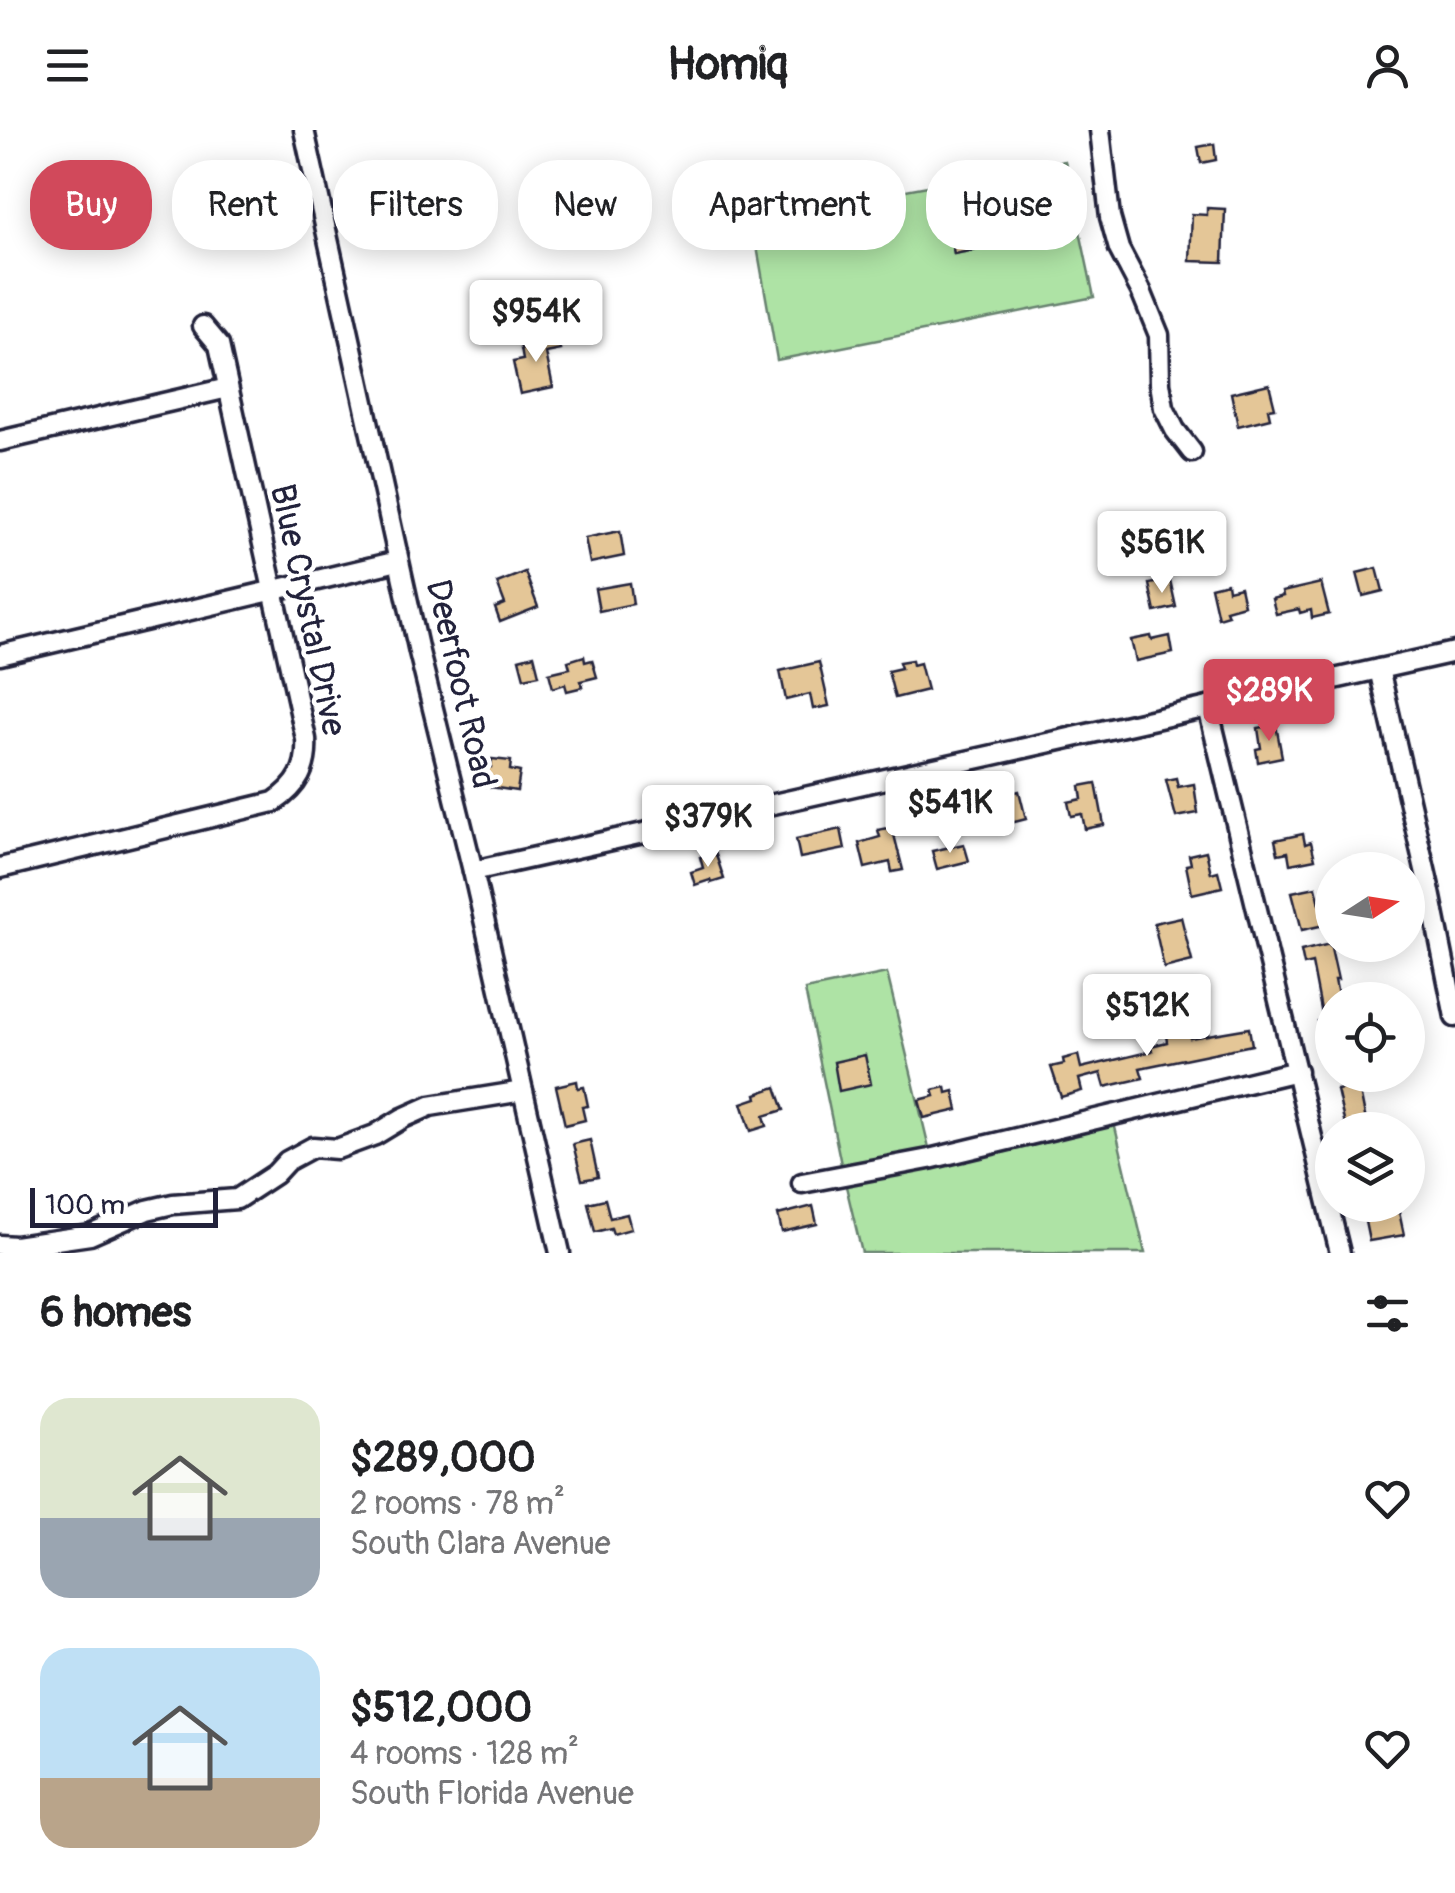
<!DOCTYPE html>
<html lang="en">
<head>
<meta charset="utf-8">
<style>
  body { margin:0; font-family:Pangolin,sans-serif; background:#f2f2f2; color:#202124; height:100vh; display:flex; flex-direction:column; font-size:38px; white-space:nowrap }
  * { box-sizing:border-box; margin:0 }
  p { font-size:32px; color:#757577 }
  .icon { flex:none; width:55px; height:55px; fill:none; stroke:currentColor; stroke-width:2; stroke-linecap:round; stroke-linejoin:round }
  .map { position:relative; height:1123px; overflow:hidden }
  .drawer { display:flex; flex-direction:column; background:#fff; flex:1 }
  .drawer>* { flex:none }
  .top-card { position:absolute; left:30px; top:30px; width:1395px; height:90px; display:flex; gap:20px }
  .needle { width:65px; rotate:78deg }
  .fabs { position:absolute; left:1315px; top:722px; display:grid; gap:20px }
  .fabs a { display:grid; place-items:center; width:110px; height:110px; border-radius:50%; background:#fff; box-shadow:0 5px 25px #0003; font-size:50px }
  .scale { position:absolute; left:30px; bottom:25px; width:188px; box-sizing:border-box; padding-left:10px; border:5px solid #22223b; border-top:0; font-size:28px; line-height:35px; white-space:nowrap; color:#22223b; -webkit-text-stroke:8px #fff; paint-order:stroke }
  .price { position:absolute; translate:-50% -85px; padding:0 22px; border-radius:10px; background:#fff; color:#222; font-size:32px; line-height:65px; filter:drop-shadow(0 2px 5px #0008) }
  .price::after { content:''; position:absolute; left:50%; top:60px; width:30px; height:22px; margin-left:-15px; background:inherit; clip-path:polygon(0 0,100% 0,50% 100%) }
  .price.current { background:#d1495b; color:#fff }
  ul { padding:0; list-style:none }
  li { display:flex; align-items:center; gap:30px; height:250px; padding:0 40px }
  li span { display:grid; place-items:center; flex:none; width:280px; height:200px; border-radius:30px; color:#555 }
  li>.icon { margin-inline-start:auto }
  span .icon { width:120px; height:120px; fill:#fffc; stroke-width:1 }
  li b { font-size:42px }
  h2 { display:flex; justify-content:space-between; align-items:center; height:120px; padding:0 40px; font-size:42px }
  .tag { padding:0 35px; border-radius:40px; background:#fff; box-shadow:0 5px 25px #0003; font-size:35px; line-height:90px }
  .tag.current { background:#d1495b; color:#fff }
  header { display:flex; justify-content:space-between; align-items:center; height:130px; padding:0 40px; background:#fff; font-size:45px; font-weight:700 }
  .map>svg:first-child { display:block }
  .green { fill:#aee3a5; stroke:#688270; stroke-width:2.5 }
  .building { fill:#e4c697; stroke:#22223b; stroke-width:2.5 }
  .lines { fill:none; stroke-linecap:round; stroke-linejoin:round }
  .minor-casing { stroke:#22223b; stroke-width:25 }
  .minor { stroke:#fff; stroke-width:18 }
  .labels { text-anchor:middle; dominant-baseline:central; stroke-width:9; stroke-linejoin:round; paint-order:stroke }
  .street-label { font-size:35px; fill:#22223b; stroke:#fff }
</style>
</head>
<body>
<header><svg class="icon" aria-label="menu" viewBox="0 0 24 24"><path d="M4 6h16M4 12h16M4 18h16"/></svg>Homiq<svg class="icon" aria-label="person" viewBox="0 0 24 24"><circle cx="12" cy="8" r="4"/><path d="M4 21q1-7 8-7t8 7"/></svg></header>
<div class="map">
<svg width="1455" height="1123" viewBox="0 0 1455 1123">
  <rect width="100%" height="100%" fill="#fff"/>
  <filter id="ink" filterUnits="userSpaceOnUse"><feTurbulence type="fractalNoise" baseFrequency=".01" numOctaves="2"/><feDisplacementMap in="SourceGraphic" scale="20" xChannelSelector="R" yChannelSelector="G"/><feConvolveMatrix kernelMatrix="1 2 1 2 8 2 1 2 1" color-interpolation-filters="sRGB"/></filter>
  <g filter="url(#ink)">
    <g class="green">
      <polygon points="1065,31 1094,167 777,230 752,88"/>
      <polygon points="887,843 930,1022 842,1039 805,860"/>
      <polygon points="1114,993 1145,1123 862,1123 845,1052"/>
    </g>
    <g class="building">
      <polygon points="1214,14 1216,30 1201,33 1198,17"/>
      <polygon points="978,71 980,85 986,84 990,104 983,105 986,118 954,124 945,77"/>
      <polygon points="1207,78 1225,79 1223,132 1190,131 1192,84 1207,85"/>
      <polygon points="557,205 561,220 546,223 553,257 520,264 513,232 523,230 520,213"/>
      <polygon points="1269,254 1275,278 1268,279 1270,288 1238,296 1231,263"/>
      <polygon points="620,401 624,426 590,433 585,408"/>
      <polygon points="1377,438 1383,461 1363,466 1357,443"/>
      <polygon points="525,442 538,477 500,492 495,478 505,474 497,453"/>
      <polygon points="1170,450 1176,477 1155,482 1149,454"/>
      <polygon points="630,453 633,474 599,481 595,459"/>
      <polygon points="1227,453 1228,460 1240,457 1244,475 1226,480 1228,485 1218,488 1211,457"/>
      <polygon points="1321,453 1329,484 1312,488 1311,480 1300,483 1299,479 1276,484 1272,469 1283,466 1282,462"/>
      <polygon points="1151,506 1152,510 1170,506 1173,523 1136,531 1131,510"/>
      <polygon points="534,525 539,545 524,548 519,529"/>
      <polygon points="584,526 585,532 592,530 597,547 581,551 583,557 567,561 565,554 553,558 549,543 570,538 568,531"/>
      <polygon points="912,530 913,535 920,533 927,560 895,568 888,541 901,538 899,532"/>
      <polygon points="819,532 829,576 813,579 810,564 786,570 780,541"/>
      <polygon points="1276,595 1282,627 1258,632 1256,619 1261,618 1258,598"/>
      <polygon points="492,629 511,631 510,640 520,642 517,661 477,655 480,635 491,637"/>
      <polygon points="1176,648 1178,657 1194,654 1198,683 1176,687 1166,650"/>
      <polygon points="1096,653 1104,695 1085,699 1082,684 1071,686 1068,672 1082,669 1080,656"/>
      <polygon points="1019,661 1026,689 999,696 993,672 1001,670 1000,666"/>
      <polygon points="892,697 903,740 892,742 890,732 865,738 859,713 880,707 878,700"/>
      <polygon points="841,699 845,719 800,728 796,709"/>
      <polygon points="1303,704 1305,714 1311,712 1315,729 1290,734 1288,722 1278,724 1275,710"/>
      <polygon points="964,714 969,731 937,739 932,721"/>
      <polygon points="1206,721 1211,743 1218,741 1222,757 1192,764 1186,735 1191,734 1189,725"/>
      <polygon points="715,722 724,749 711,753 710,750 695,755 691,742 703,738 700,727"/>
      <polygon points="1316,757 1320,774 1326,772 1330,788 1322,790 1324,795 1302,800 1292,762"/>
      <polygon points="1181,787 1192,831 1164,838 1154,793"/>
      <polygon points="1330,814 1338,850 1335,850 1339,870 1332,870 1332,914 1327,915 1325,903 1320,904 1318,891 1323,890 1312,833 1304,835 1301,821"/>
      <polygon points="1249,898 1252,915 1140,938 1143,948 1105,957 1101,943 1079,949 1082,961 1061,967 1051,937 1064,934 1063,929 1078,925 1081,938 1152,921 1151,916 1167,912 1166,905 1188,900 1190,908"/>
      <polygon points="865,925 871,954 839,961 834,932"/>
      <polygon points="577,951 578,958 584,957 588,976 582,977 585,990 565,995 556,956"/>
      <polygon points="1359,956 1366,991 1345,995 1337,960"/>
      <polygon points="776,957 784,980 764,986 767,996 751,1001 742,973 757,968 756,964"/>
      <polygon points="946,957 947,963 954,961 958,980 924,988 919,970 935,966 933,960"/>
      <polygon points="590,1010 598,1047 582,1050 573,1014"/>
      <polygon points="605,1069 610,1088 627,1084 631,1099 613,1104 611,1098 595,1102 588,1073"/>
      <polygon points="813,1076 817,1094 782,1102 778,1085"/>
      <polygon points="1388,1077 1389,1084 1399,1082 1404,1105 1369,1111 1363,1082"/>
    </g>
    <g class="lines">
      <g class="minor-casing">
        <g id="minor">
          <polyline points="304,0 419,522 473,741 560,1123"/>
          <polyline points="1100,0 1110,87 1119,119 1141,161 1159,205 1160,253 1164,278 1175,300 1192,322"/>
          <polyline points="0,311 228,258"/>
          <polyline points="0,525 398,431"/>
          <polyline points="1379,539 1429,757 1455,887"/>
          <polyline points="1208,577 1340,1123"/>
          <path d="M0,738L274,672C298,656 308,638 306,609L219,215L203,196"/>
          <polyline points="473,741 1455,522"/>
          <polyline points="802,1053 929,1029 1297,941"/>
          <polyline points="0,1115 15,1116 90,1105 147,1080 173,1074 237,1069 275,1044 287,1031 313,1017 337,1019 375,1005 403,988 430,976 523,961"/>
        </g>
      </g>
      <use href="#minor" class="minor"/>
    </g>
  </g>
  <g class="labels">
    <g class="street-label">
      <text transform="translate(308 480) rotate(78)">Blue Crystal Drive</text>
      <text transform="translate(461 554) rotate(77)">Deerfoot Road</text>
    </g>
  </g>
</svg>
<div class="fabs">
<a><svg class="needle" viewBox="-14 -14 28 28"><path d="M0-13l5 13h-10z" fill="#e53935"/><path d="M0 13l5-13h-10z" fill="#757577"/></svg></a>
<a><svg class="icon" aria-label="locate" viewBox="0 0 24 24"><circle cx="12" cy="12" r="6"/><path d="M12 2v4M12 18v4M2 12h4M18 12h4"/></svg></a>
<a><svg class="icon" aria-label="layers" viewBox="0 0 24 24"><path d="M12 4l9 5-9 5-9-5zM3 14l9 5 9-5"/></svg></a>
</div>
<div class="scale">100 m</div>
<b class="price" style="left:536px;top:235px">$954K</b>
<b class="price" style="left:1162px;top:466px">$561K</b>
<b class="price current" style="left:1269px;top:614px">$289K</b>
<b class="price" style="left:950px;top:726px">$541K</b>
<b class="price" style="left:708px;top:740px">$379K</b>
<b class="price" style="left:1147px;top:929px">$512K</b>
<div class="top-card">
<a class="tag current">Buy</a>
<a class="tag">Rent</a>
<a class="tag">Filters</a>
<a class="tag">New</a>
<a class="tag">Apartment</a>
<a class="tag">House</a>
</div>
</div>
<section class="drawer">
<h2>6 homes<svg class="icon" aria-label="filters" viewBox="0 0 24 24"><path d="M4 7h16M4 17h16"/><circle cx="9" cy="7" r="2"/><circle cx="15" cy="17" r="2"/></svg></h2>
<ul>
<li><span style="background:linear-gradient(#dfe7d0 60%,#9aa5b1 0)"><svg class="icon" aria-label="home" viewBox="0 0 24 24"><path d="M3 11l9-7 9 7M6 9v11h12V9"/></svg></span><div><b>$289,000</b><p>2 rooms · 78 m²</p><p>South Clara Avenue</p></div><svg class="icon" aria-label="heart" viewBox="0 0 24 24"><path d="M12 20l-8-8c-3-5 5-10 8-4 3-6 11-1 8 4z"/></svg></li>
<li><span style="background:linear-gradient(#bfe0f5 65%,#b9a48a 0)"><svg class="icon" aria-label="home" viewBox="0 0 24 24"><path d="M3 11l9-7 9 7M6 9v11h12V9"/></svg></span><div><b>$512,000</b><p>4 rooms · 128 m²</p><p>South Florida Avenue</p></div><svg class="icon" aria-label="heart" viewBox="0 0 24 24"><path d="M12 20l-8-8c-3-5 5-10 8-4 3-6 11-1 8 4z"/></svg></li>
</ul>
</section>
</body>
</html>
